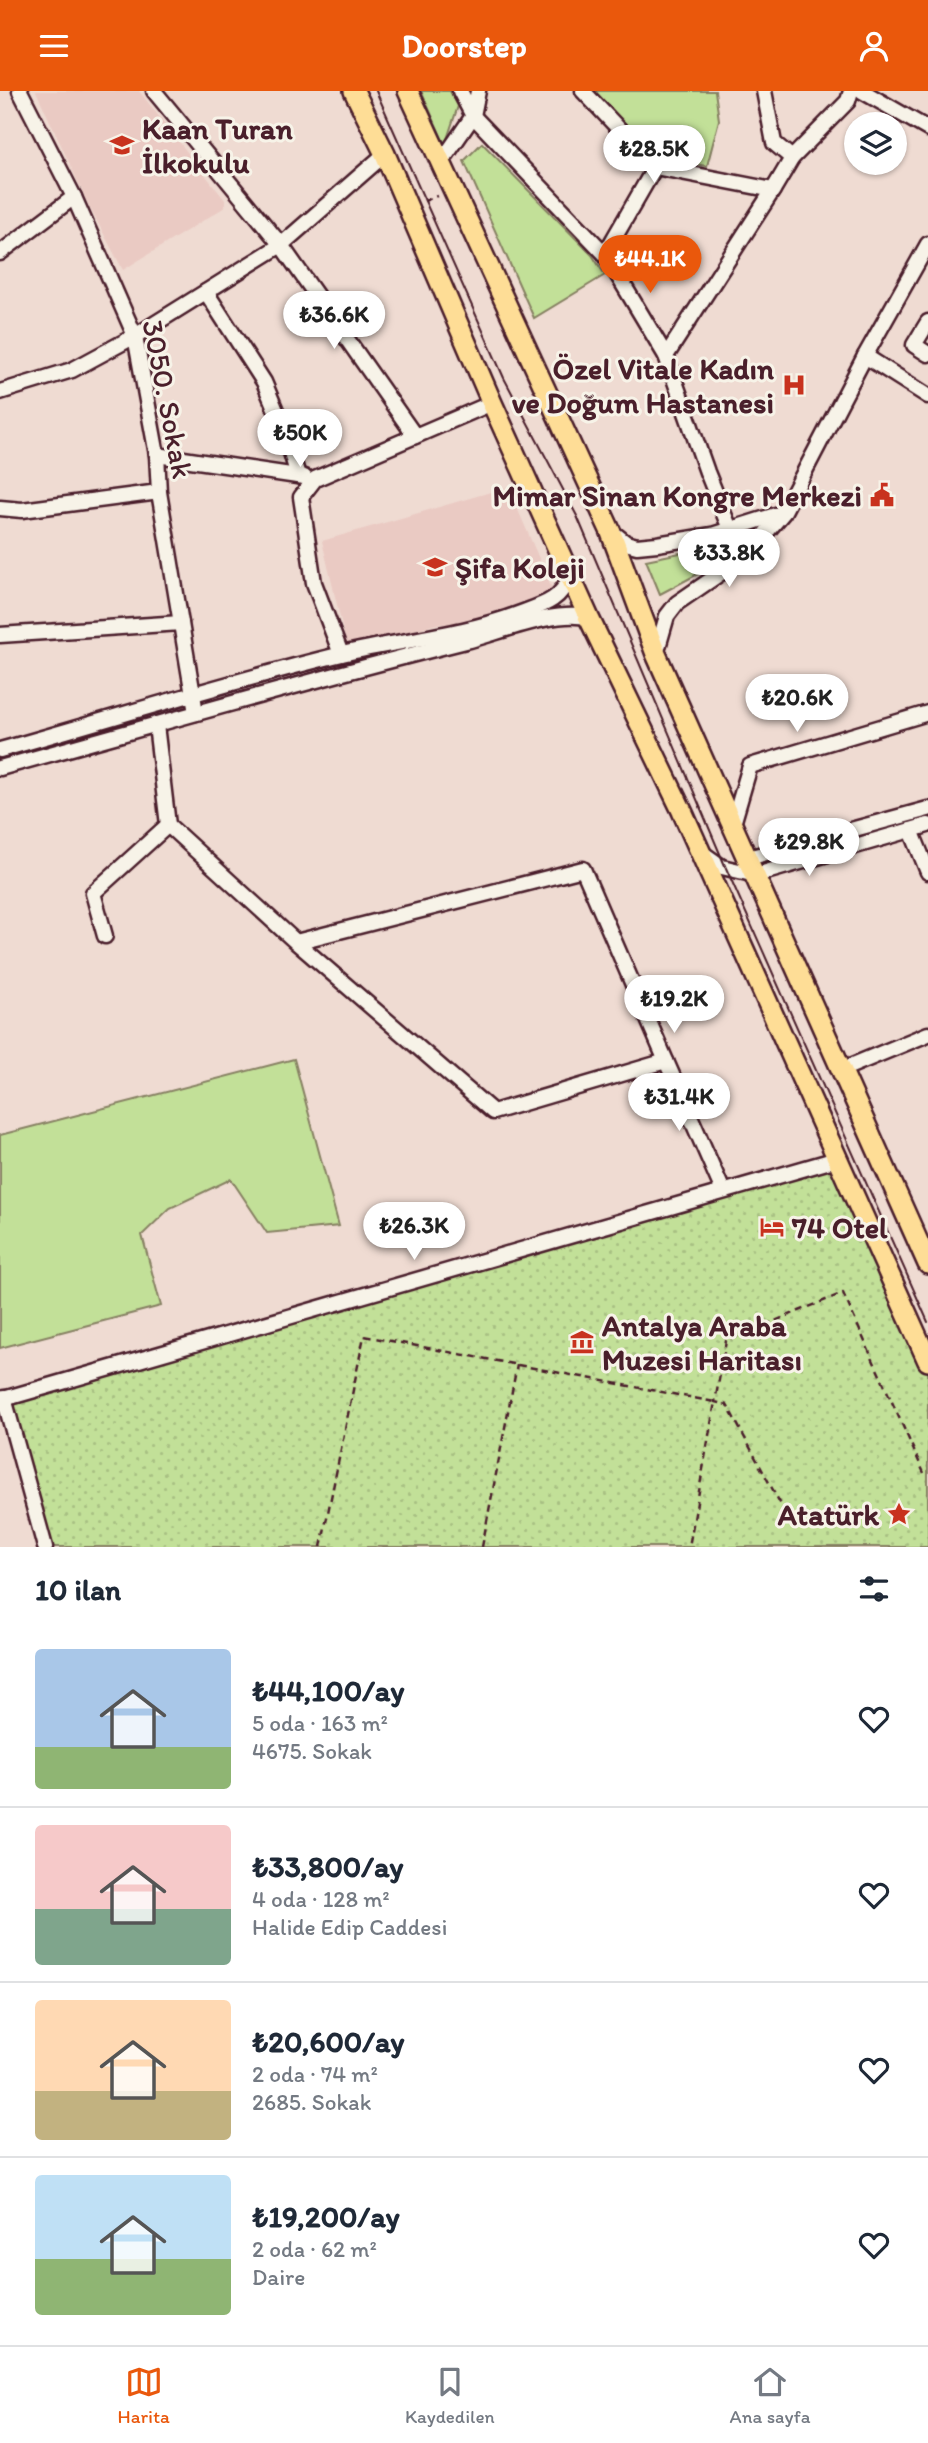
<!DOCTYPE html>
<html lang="tr">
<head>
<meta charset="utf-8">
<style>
  body { margin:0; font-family:Itim,sans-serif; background:#f6f6f7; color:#1f2937; height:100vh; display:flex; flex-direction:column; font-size:26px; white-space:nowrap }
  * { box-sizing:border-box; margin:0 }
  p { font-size:23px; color:#747a83 }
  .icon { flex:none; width:38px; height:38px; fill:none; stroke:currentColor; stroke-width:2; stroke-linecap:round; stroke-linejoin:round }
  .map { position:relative; height:1456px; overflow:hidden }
  .details { display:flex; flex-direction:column; background:#fff; flex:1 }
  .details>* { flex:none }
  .fabs { position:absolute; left:844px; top:21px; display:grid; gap:14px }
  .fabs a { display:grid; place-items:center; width:63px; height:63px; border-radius:50%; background:#fff; box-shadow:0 2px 5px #0004; font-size:35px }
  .price { position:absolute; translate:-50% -60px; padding:0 16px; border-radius:24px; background:#fff; color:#222; font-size:23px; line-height:46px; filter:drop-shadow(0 2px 4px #0008) }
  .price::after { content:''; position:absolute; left:50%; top:42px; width:21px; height:16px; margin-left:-10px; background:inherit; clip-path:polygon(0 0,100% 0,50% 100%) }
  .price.selected { background:#ea580c; color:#fff }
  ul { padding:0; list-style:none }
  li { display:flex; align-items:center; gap:21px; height:175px; padding:0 35px }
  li+li { border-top:2px solid #e0e1e3 }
  li span { display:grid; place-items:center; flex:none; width:196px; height:140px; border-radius:7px; color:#555 }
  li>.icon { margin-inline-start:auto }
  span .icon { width:84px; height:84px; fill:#fffc; stroke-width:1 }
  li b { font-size:30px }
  h2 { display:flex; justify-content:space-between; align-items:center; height:84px; padding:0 35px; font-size:30px }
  header { display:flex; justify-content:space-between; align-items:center; height:91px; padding:0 35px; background:#ea580c; color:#fff; font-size:32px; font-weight:800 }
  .menu { display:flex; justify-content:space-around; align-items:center; height:98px; border-top:2px solid #e0e1e3; background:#fff; font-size:19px; color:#747a83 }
  .menu a { display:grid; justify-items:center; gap:4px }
  .menu .selected { color:#ea580c }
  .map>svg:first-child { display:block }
  .built { fill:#eacac3 }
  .grass { fill:#c2e098; stroke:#868062; stroke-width:2 }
  .park { fill:url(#park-dots); stroke:#868062; stroke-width:2 }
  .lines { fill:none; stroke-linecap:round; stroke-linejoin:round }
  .minor-casing { stroke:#4a1f2b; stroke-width:19 }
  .highway-casing { stroke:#4a1f2b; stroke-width:24 }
  .path { stroke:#4a1f2b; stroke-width:2.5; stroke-dasharray:7 5; stroke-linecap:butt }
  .minor { stroke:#f7f3e8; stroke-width:14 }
  .highway { stroke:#fedd96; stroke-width:19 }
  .tram { stroke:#4a1f2b; stroke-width:2 }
  .labels { text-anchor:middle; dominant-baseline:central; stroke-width:6; stroke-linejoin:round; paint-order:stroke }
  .poi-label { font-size:30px; font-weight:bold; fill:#4a1f2b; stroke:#f7f3e8; text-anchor:start }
  .street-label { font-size:30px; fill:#4a1f2b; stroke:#f7f3e8 }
</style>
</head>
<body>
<header><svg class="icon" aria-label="menu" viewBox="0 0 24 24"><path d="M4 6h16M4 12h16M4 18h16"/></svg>Doorstep<svg class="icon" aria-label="person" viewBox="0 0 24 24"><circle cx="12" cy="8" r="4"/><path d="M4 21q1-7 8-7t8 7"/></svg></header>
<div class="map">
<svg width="928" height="1456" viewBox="0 0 928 1456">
  <defs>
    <pattern id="park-dots" width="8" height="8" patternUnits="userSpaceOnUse" patternTransform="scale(1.75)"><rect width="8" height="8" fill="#c2e098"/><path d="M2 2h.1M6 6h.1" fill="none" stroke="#a8c083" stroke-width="1.8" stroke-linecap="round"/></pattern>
  </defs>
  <rect width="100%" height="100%" fill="#efdbd2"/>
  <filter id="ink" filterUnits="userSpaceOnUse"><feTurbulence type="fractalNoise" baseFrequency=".0143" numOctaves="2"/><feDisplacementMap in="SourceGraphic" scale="14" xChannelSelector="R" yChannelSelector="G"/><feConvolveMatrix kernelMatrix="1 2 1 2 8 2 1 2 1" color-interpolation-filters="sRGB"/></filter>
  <g filter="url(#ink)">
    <g class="built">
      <polygon points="36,0 139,0 225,109 225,116 123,179 91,119"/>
      <polygon points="508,396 554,502 471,532 437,533 347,556 322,450"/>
    </g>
    <g class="grass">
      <polygon points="421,0 450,0 458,15 445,54"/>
      <polygon points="592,0 715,0 719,29 707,75 657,67"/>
      <polygon points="482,52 592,164 605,184 534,227 464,70"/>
      <polygon points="719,454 727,454 731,457 730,466 660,503 646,469"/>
      <polygon points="294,968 339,1135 267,1142 231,1088 170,1117 142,1144 161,1215 0,1257 0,1044"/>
    </g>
    <polygon class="park" points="837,1068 928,1274 928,1456 45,1456 4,1307"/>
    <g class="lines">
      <g class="minor-casing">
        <g id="minor">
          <polyline points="20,0 74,106 135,245 157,364 159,401 196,622"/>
          <polyline points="154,0 281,154 415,345"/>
          <polyline points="460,0 473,25 605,163 666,265 707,381 730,438 747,464"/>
          <polyline points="583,0 655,76 773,99"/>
          <polyline points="764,0 774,52 792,67"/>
          <polyline points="862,0 928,38"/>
          <polyline points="442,70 473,25 478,0"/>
          <polyline points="0,162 74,106"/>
          <polyline points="605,163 655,76"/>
          <polyline points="206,201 264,291 285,341 298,385"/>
          <polyline points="928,231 914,254 928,263"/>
          <polyline points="666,265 773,99 792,67 848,10 851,0"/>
          <polyline points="865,265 928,305"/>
          <polyline points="0,301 72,279 135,245 281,154 385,63"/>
          <polyline points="157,364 304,386"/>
          <polyline points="0,417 22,419 159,401"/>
          <polyline points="611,440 626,452 637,455 657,453 712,444 782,422"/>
          <polyline points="0,544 181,532"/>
          <polyline points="341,563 314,492 301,406 315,388 492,312"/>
          <polyline points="656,563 667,525 677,512 747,464 783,422 865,265 928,153"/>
          <polyline points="156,634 168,734 296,851 493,1021 666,970 583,778 296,851"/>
          <path d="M0,659C114,627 227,591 342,563C400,549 462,544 518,523C542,514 561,510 570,485"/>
          <path d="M0,677C155,634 309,589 466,550C498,542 558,517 589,527"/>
          <polyline points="733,733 750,675 928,622"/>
          <polyline points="911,739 928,781"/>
          <polyline points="701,761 722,776 756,784 928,734"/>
          <polyline points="748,767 928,718"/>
          <polyline points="105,845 93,802 168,734"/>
          <polyline points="666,970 723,1100"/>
          <polyline points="841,979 928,943"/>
          <polyline points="4,1307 45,1456"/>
          <polyline points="0,1309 837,1068"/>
        </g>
      </g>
      <g class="highway-casing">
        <g id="highway">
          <polyline points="354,0 385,63 492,312 589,527 682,720 928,1270"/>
          <polyline points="408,0 610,439 656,563 928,1173"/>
        </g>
      </g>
      <g class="path">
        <polyline points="424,110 437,105"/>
        <polyline points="786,1423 727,1314 715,1311 726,1250 843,1202 924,1382"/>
        <polyline points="321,1456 364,1245 715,1311 689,1456"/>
        <polyline points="482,1456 517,1274"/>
      </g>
      <use href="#minor" class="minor"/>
      <use href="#highway" class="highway"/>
      <polyline class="tram" points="376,0 504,287 577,425 726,777 928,1231"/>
    </g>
  </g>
  <defs>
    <g id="school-bare" transform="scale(1.89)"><path d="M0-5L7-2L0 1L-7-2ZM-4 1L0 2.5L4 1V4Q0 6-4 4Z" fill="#c8321e" stroke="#f7f3e8" stroke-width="2.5" paint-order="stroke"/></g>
    <g id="hospital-bare" transform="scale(1.89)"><path d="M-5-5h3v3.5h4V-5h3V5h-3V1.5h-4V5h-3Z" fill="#c8321e" stroke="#f7f3e8" stroke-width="2.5" paint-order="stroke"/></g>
    <g id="civic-bare" transform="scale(1.89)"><path d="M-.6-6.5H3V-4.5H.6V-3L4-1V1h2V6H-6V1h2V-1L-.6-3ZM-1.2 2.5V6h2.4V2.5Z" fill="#c8321e" stroke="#f7f3e8" stroke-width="2.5" paint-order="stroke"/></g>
    <g id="hotel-bare" transform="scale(1.89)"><path d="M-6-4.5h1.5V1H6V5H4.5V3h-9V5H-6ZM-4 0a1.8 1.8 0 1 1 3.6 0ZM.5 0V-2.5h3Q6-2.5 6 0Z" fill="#c8321e" stroke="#f7f3e8" stroke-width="2.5" paint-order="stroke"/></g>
    <g id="museum-bare" transform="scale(1.89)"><path d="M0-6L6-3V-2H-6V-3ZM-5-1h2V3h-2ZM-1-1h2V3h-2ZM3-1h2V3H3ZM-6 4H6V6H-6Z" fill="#c8321e" stroke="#f7f3e8" stroke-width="2.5" paint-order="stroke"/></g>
    <g id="sight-bare" transform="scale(1.89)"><path d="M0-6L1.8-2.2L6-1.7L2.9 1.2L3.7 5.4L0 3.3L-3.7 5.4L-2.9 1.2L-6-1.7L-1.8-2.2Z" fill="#c8321e" stroke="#f7f3e8" stroke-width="2.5" paint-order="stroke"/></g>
  </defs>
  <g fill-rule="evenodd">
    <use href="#school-bare" x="122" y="54"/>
    <use href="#hospital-bare" x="794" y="294"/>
    <use href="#civic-bare" x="882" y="404"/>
    <use href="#school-bare" x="435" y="476"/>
    <use href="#hotel-bare" x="772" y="1136"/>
    <use href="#museum-bare" x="582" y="1251"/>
    <use href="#sight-bare" x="899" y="1423"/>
  </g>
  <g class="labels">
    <g class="poi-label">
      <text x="142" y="37">Kaan Turan<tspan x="142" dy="34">İlkokulu</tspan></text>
      <text x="774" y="277" text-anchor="end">Özel Vitale Kadın<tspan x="774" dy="34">ve Doğum Hastanesi</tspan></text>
      <text x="862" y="404" text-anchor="end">Mimar Sinan Kongre Merkezi</text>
      <text x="455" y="476">Şifa Koleji</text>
      <text x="792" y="1136">74 Otel</text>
      <text x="602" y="1234">Antalya Araba<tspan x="602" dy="34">Muzesi Haritası</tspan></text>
      <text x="879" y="1423" text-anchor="end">Atatürk</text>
    </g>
    <g class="street-label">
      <text transform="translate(168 308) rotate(79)">3050. Sokak</text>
    </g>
  </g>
</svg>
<div class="fabs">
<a><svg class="icon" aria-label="layers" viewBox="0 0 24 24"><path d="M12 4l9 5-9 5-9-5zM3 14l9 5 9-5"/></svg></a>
</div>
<b class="price" style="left:654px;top:94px">₺28.5K</b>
<b class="price selected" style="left:650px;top:204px">₺44.1K</b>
<b class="price" style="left:334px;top:260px">₺36.6K</b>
<b class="price" style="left:300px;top:378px">₺50K</b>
<b class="price" style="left:729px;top:498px">₺33.8K</b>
<b class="price" style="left:797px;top:643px">₺20.6K</b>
<b class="price" style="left:809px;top:787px">₺29.8K</b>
<b class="price" style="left:674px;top:944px">₺19.2K</b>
<b class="price" style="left:679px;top:1042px">₺31.4K</b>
<b class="price" style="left:414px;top:1171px">₺26.3K</b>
</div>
<section class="details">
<h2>10 ilan<svg class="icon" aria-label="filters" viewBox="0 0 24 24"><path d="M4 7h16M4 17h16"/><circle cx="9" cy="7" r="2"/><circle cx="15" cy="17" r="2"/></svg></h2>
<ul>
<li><span style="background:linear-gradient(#a9c7e8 70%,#8fb573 0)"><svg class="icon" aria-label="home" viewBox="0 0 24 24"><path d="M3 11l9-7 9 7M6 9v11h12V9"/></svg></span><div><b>₺44,100/ay</b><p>5 oda · 163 m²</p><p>4675. Sokak</p></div><svg class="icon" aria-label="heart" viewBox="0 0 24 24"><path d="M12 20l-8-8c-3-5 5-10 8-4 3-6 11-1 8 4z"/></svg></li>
<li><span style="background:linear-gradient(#f6c9c9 60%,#7fa58c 0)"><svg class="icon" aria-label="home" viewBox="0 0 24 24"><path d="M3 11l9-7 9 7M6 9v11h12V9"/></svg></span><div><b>₺33,800/ay</b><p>4 oda · 128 m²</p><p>Halide Edip Caddesi</p></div><svg class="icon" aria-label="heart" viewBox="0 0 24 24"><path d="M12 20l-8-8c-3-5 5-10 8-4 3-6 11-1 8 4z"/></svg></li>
<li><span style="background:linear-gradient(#ffd9b3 65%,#c2b280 0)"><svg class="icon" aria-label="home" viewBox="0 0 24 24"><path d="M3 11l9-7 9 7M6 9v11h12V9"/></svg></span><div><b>₺20,600/ay</b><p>2 oda · 74 m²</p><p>2685. Sokak</p></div><svg class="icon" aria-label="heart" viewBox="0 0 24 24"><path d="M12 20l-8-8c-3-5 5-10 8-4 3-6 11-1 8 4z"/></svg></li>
<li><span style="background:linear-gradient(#bfe0f5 60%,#8fb573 0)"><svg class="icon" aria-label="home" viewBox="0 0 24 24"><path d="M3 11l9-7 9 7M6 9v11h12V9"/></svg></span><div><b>₺19,200/ay</b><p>2 oda · 62 m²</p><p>Daire</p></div><svg class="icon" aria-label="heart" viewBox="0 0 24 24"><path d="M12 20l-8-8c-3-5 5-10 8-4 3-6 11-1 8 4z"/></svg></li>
</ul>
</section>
<nav class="menu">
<a class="selected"><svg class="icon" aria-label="map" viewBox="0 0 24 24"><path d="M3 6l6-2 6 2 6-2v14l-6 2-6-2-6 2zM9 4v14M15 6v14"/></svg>Harita</a>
<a><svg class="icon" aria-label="saved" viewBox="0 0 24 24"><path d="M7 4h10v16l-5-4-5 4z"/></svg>Kaydedilen</a>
<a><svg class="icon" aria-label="home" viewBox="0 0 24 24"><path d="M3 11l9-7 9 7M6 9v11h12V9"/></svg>Ana sayfa</a>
</nav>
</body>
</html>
